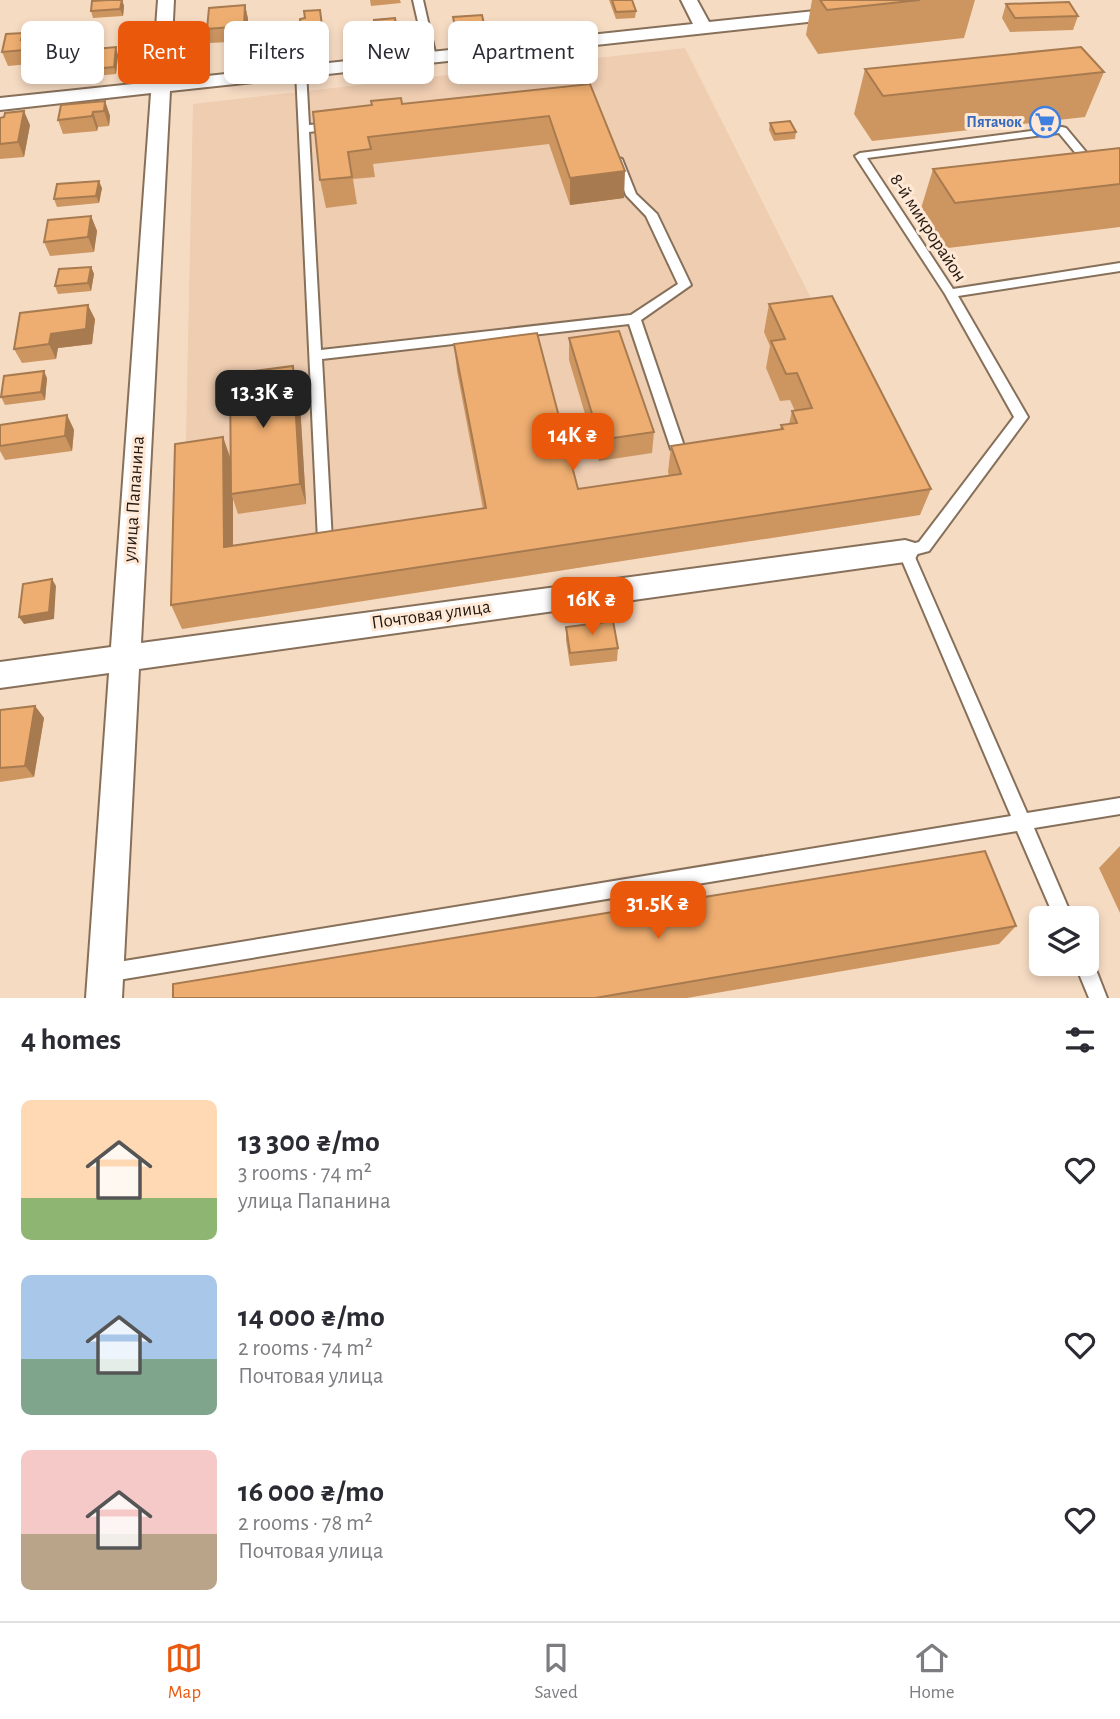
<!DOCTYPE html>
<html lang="en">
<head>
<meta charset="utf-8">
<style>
  body { margin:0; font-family:"Alegreya Sans",sans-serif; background:#f2f2f3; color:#2b2b33; height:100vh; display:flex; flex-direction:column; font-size:26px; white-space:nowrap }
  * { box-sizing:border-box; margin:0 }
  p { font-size:23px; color:#7c7c81 }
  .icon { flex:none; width:38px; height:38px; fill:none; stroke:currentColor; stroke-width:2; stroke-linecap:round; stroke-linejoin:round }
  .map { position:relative; height:998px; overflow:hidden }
  .drawer { display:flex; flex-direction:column; background:#fff; flex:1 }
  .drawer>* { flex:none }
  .banner { position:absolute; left:21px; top:21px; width:700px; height:63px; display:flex; gap:14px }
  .buttons { position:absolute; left:1029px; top:906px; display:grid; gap:14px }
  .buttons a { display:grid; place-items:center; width:70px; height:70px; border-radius:10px; background:#fff; box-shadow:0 4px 10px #0003; font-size:35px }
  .price { position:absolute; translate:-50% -60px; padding:0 16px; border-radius:14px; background:#ea580c; color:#fff; font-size:23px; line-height:46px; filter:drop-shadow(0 2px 4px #0008) }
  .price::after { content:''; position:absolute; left:50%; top:42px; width:21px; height:16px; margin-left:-10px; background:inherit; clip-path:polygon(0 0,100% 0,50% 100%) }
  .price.current { background:#222; color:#fff }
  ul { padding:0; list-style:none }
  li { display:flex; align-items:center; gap:21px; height:175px; padding:0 21px }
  li span { display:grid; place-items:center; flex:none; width:196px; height:140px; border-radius:10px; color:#555 }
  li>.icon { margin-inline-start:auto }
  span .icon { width:84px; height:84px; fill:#fffc; stroke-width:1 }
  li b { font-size:30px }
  h2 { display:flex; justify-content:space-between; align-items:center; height:84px; padding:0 21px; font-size:30px }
  .tag { padding:0 24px; border-radius:10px; background:#fff; box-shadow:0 4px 10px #0003; font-size:24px; line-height:63px }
  .tag.current { background:#ea580c; color:#fff }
  .menu { display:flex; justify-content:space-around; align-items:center; height:98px; border-top:2px solid #e1e1e2; background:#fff; font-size:19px; color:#7c7c81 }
  .menu a { display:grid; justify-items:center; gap:4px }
  .menu .current { color:#ea580c }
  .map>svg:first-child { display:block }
  .built { fill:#eecdb1 }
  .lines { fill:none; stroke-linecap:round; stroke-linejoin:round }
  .service-casing { stroke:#87705a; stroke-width:4 }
  .minor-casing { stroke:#87705a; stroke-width:4 }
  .service { fill:#fff; fill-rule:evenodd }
  .minor { fill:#fff; fill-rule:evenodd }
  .wall { fill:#cd9661 }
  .shaded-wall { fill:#a77a4f }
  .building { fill:#eeae71; stroke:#a77a4f; stroke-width:2 }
  .labels { text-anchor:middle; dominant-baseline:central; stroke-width:6; stroke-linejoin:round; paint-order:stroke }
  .far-shop-label { font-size:16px; font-weight:bold; fill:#366cbe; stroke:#ffe9d6; text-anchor:end }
  .street-label { font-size:19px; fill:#231911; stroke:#ffe9d6 }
</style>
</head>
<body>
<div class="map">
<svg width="1120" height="998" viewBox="0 0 1120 998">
  <rect width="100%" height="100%" fill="#f6dbc3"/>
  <polygon class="built" points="685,48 920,515 182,629 193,104"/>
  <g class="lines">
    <g class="service-casing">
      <g id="service">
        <polygon points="413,0 423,0 436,57 434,59 426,57"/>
        <polygon points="301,68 306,71 309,125 333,123 338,126 333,129 309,132 321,350 631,315 678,284 646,216 626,195 613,161 618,158 622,159 636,194 657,214 691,285 641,320 685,449 683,453 678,454 671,449 629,324 322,359 332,541 330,545 320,545 318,541 296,71"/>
        <polygon points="1062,127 1066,128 1096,164 1096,168 1088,168 1059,133 867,158 953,289 1120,263 1120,271 958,296 1028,417 929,551 914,555 1027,813 1120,798 1120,814 1034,828 1073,919 1055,919 1017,831 106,982 99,980 97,973 99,966 106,964 1011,816 898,551 900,547 919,542 1014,417 945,294 855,156 860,153"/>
        <polygon points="1087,956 1091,957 1107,998 1089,998 1075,964 1087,964"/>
      </g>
    </g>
    <g class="minor-casing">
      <polygon id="minor" points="158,0 174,0 170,80 693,24 681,0 697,0 709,22 844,8 853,13 844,18 170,91 141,643 905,540 915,543 919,551 915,559 905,562 139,669 122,998 86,998 109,673 0,688 0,662 111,647 151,93 0,110 0,98 152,82"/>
    </g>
    <use href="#service" class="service"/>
    <use href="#minor" class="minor"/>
  </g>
  <g class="wall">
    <polygon points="122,0 124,6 123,16 93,18 91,11"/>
    <polygon points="370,0 400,0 401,3 371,6"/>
    <polygon points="609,0 632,0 636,11 635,18 616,19"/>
    <polygon points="812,0 975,0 964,38 818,54 806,35"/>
    <polygon points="1006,4 1078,16 1073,30 1010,32 1002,18"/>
    <polygon points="245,5 248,19 247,41 210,43 207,29"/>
    <polygon points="453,17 484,24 485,31 456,34"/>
    <polygon points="395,18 399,43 377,45 374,20"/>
    <polygon points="322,24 326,55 304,57 302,43"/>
    <polygon points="23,33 25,39 49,37 55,51 53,62 8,66 2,52"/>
    <polygon points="118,55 116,74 95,76 92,69"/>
    <polygon points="865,69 1104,72 1085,117 872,141 854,114"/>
    <polygon points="590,84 624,198 570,205 549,144 373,164 375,177 353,179 357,204 326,208 320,180 313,112 402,104"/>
    <polygon points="105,101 110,116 109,126 98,127 97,131 63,134 58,120"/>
    <polygon points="0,118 30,125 24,157 0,159"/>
    <polygon points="770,123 796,132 795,139 774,141 769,130"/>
    <polygon points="1120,148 1120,227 940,249 919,215 933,169"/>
    <polygon points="102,188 99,203 57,207 54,199"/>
    <polygon points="91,216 97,231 94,252 50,256 44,242"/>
    <polygon points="91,267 94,274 91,291 58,294 55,286"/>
    <polygon points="769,304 931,489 920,515 182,629 171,605 223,437 231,459 299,387 306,504 238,514 233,499 233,546 483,509 457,371 454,344 578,489 669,476 668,472 671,446 780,430 781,425 789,424 792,411 795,411 790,400 780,401 766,368 770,346 764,332"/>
    <polygon points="95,319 92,344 58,348 56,359 22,363 14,349"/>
    <polygon points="569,338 654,432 652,453 599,461 569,360"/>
    <polygon points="47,378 45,400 5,405 1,397"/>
    <polygon points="67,415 74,430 72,451 5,460 0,451 0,425"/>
    <polygon points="566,627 618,648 617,661 570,666 566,640"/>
    <polygon points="35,706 44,718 34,777 0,782 0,710"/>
    <polygon points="1120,846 1120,913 1099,868"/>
    <polygon points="1016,926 999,944 687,998 173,998"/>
  </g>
  <g class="shaded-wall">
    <polygon points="122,0 124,6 123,16 120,9"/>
    <polygon points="245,5 248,19 247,41 244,26"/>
    <polygon points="49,37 55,51 53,62 47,48"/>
    <polygon points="116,47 118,55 116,74 114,67"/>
    <polygon points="105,101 110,116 109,126 104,111"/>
    <polygon points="24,111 30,125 24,157 18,142"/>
    <polygon points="93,112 98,127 97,131 92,116"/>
    <polygon points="625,171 624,198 570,205 570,178"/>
    <polygon points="99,181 102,188 99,203 96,196"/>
    <polygon points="91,216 97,231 94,252 88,237"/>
    <polygon points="91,267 94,274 91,291 88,283"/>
    <polygon points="88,305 95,319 92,344 58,348 56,359 49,344 51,334"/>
    <polygon points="293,366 299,387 306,504 300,484"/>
    <polygon points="44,371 47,378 45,400 41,392"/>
    <polygon points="67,415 74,430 72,451 65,436"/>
    <polygon points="223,437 232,464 231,494 233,499 233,573 224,547"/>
    <polygon points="52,579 56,586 54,619 24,624 19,617"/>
    <polygon points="35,706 44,718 34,777 25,766"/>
  </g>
  <g class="building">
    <polygon points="108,0 122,0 120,9 91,11 92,1"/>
    <polygon points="612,0 632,0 636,11 616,12"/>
    <polygon points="820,0 920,0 827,10"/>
    <polygon points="1069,2 1078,16 1015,18 1006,4"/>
    <polygon points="245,5 244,26 207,29 209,8"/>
    <polygon points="320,10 324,41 302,43 300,19 305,18 304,11"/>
    <polygon points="482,15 484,24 455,27 453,17"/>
    <polygon points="395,18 398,36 376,38 374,20"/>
    <polygon points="23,33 21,40 49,37 47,48 2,52 6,34"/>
    <polygon points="116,47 114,67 92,69 95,49"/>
    <polygon points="1081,47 1104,72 883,96 865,69"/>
    <polygon points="590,84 625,171 570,178 549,116 368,137 371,149 348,152 352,177 320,180 313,112 372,105 371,101 401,98 402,104"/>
    <polygon points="105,101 104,111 93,112 92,116 58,120 61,105"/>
    <polygon points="24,111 18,142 0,144 0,118 4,117 5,113"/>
    <polygon points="790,121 796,132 775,134 770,123"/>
    <polygon points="1120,148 1120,184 955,203 933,169"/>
    <polygon points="99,181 96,196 54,199 57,184"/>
    <polygon points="91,216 88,237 44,242 48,220"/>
    <polygon points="91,267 88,283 55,286 59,269"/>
    <polygon points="832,296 931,489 171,605 175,444 223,437 224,547 486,508 454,344 537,333 578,489 681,474 671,446 783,429 781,425 797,423 792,411 812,408 797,373 786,374 771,341 785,339 769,304"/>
    <polygon points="88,305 86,329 51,334 49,344 14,349 20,313"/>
    <polygon points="619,331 654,432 600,440 569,338"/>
    <polygon points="293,366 300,484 231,494 230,374"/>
    <polygon points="44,371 41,392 1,397 4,376"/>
    <polygon points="67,415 65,436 0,446 0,425"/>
    <polygon points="52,579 49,612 19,617 23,584"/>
    <polygon points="613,621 618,648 570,653 566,627"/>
    <polygon points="35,706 25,766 0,768 0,710"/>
    <polygon points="985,851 1016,926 595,998 173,998 173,984"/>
  </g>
  <defs>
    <g id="supermarket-ring" transform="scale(1.575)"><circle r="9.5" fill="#ffe9d6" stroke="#3f7fe0" stroke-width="1.5"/><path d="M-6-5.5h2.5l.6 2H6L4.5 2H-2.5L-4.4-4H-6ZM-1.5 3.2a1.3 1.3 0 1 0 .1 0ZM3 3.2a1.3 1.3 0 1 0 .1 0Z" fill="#3f7fe0"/></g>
  </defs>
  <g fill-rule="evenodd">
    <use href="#supermarket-ring" x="1045" y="122"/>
  </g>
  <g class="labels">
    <g class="far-shop-label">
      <text x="1022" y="122">Пятачок</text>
    </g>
    <g class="street-label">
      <text transform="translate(928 228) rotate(57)">8-й микрорайон</text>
      <text transform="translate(134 499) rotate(-86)">улица Папанина</text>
      <text transform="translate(431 615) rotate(-8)">Почтовая улица</text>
    </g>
  </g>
</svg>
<div class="buttons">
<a><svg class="icon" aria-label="layers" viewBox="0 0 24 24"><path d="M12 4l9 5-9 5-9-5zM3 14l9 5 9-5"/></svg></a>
</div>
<b class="price current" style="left:263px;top:430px">13.3K ₴</b>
<b class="price" style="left:573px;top:473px">14K ₴</b>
<b class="price" style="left:592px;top:637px">16K ₴</b>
<b class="price" style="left:658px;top:941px">31.5K ₴</b>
<div class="banner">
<a class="tag">Buy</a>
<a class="tag current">Rent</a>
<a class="tag">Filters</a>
<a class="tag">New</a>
<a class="tag">Apartment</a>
</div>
</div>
<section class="drawer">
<h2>4 homes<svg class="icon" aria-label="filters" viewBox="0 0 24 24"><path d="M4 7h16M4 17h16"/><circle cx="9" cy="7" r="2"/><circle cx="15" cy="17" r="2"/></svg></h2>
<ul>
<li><span style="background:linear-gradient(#ffd9b3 70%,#8fb573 0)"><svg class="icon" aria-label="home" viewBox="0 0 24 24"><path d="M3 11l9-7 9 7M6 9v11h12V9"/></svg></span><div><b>13 300 ₴/mo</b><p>3 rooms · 74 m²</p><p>улица Папанина</p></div><svg class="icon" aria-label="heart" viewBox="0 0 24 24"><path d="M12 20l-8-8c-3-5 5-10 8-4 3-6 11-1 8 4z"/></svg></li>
<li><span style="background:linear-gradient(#a9c7e8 60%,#7fa58c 0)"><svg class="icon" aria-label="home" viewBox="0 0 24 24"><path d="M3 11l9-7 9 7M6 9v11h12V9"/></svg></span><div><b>14 000 ₴/mo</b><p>2 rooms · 74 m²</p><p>Почтовая улица</p></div><svg class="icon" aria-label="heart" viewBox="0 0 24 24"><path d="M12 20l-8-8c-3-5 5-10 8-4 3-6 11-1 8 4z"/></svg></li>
<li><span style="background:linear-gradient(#f6c9c9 60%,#b9a48a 0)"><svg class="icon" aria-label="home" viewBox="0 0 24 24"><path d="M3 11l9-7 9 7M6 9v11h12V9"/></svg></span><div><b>16 000 ₴/mo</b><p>2 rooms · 78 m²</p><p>Почтовая улица</p></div><svg class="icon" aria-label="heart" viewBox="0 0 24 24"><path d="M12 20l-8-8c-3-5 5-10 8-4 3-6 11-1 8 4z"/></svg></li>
</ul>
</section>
<nav class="menu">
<a class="current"><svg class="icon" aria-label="map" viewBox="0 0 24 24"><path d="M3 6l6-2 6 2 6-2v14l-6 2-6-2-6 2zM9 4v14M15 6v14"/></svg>Map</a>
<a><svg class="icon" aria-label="saved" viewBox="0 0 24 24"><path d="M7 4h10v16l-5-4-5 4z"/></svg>Saved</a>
<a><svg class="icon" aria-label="home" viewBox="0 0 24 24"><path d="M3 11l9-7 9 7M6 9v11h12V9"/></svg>Home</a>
</nav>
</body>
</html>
